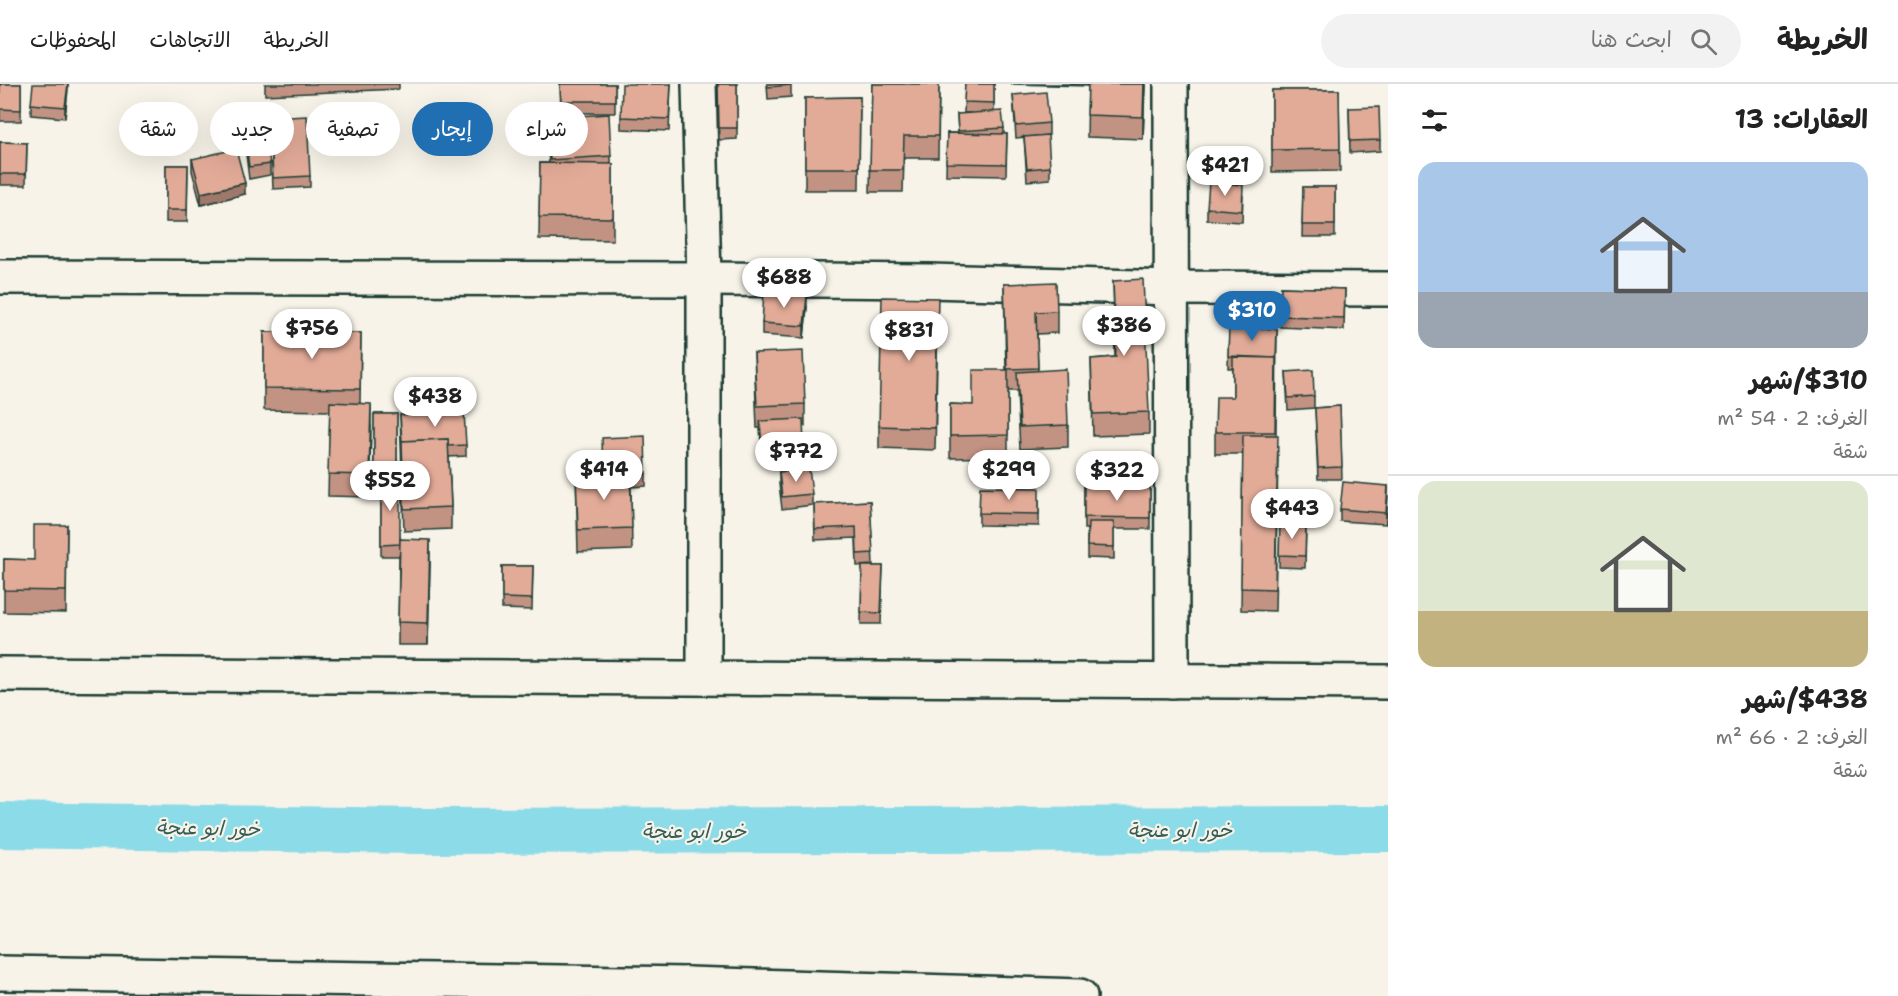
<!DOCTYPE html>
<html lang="ar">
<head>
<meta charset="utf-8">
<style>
  body { margin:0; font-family:"Shantell Sans","Playpen Sans Arabic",sans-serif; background:#f2f2f2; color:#222; direction:rtl; height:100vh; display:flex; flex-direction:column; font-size:22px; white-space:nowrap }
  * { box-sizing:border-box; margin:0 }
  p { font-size:20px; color:#767676 }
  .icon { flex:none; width:33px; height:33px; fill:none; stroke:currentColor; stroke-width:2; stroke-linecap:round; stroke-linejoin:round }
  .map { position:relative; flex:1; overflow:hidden; direction:ltr }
  .sheet { display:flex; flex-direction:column; background:#fff; width:510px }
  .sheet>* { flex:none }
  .banner { position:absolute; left:18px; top:18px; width:570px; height:54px; direction:rtl; display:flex; gap:12px }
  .price { position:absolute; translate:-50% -51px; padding:0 14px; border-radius:21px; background:#fff; color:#222; font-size:20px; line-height:39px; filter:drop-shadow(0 2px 3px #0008) }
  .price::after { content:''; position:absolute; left:50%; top:36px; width:18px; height:14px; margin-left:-9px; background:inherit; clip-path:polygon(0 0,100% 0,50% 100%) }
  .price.on { background:#1f6fb2; color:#fff }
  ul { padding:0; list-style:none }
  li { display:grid; align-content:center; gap:12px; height:318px; padding:0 30px }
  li+li { border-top:2px solid #e0e0e0 }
  li span { display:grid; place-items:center; height:186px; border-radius:18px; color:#555 }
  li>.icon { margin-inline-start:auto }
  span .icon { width:108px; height:108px; fill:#fffc; stroke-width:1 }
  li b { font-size:26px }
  h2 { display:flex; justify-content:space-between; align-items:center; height:72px; padding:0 30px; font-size:26px }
  .chip { padding:0 21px; border-radius:27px; background:#fff; box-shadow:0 6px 24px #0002; font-size:21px; line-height:54px }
  .chip.on { background:#1f6fb2; color:#fff }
  header { display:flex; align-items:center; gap:36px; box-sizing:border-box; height:84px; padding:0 30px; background:#fff; border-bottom:2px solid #e0e0e0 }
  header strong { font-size:28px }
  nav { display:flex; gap:33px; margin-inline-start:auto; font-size:21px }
  .search { width:420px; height:54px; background:#f2f2f2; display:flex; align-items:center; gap:15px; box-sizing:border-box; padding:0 21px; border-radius:33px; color:#767676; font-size:22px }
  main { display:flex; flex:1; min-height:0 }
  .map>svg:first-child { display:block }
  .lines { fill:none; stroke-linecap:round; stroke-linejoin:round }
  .canal { stroke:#8bdbe8; stroke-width:46 }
  .minor-casing { stroke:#1f3d34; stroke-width:38 }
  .minor { stroke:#f7f3e8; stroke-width:33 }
  .wall { fill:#c29383; stroke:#1f3d34; stroke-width:1.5 }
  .shaded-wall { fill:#9e786a; stroke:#1f3d34; stroke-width:1.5 }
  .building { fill:#e2ab98; stroke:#1f3d34; stroke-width:1.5 }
  .labels { text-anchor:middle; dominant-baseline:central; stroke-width:4.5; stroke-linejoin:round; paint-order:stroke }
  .water-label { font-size:20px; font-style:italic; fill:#355d58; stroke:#f7f3e8 }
</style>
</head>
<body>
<header>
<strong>الخريطة</strong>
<div class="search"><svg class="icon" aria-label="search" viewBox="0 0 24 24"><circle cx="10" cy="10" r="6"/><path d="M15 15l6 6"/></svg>ابحث هنا</div>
<nav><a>الخريطة</a><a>الاتجاهات</a><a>المحفوظات</a></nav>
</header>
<main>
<section class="sheet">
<h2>العقارات: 13<svg class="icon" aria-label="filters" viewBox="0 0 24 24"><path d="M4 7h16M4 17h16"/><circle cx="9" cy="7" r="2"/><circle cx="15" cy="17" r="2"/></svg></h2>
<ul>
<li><span style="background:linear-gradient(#a9c7e8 70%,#9aa5b1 0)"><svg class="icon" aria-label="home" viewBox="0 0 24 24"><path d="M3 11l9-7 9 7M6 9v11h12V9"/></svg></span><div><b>$310/شهر</b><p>الغرف: 2 · 54 m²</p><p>شقة</p></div></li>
<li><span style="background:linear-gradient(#dfe7d0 70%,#c2b280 0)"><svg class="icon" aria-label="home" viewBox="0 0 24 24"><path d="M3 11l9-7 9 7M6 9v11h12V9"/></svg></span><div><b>$438/شهر</b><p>الغرف: 2 · 66 m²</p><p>شقة</p></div></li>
</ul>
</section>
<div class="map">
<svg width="1388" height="912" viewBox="0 0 1388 912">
  <rect width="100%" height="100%" fill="#f7f3e8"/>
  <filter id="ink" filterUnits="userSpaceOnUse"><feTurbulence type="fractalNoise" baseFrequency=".0167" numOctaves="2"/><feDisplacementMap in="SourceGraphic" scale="12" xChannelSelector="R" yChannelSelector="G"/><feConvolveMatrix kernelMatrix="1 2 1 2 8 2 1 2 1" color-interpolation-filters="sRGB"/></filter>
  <g filter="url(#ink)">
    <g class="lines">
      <polyline class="canal" points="0,741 419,747 1388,745"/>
      <g class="minor-casing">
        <g id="minor">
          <polyline points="699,0 704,195 704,594"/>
          <polyline points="1171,0 1172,597"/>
          <polyline points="0,193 704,195 930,197 1172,204 1388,205"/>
          <polyline points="0,590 1388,598"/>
          <polyline points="0,889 687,900"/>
          <polyline points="688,912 687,900 1080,912"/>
        </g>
      </g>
      <use href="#minor" class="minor"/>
    </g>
    <g class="wall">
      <rect x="0" y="0" width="21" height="37"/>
      <polygon points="68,0 65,34 31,31 31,20"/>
      <polygon points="265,0 399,0 399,5 265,11"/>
      <polygon points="560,0 615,0 615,29 561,29"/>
      <polygon points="671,0 669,47 621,45 621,33"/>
      <polygon points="718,0 737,0 737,55 719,56"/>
      <polygon points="767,0 791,0 791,13 768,15"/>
      <polygon points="872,0 939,0 938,74 904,74 903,108 870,108"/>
      <polygon points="965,0 994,0 994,28 1004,44 1004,50 1007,50 1006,92 946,91 947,49 958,49 957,30 971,29 964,29"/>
      <polygon points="1011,0 1145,0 1143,55 1087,53 1088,2"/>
      <polygon points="1272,6 1339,6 1340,87 1272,88"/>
      <polygon points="1013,11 1049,39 1049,51 1016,54"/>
      <polygon points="860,13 859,106 805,106 805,14"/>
      <polygon points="1349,24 1380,56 1380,67 1350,69"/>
      <polygon points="270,34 310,92 310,103 273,105"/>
      <polygon points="547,34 611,72 611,80 613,80 613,156 539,155 540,79 549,79 547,56"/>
      <polygon points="244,43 270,80 270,91 249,95 244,54"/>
      <polygon points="1024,53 1050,83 1050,95 1027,97"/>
      <polygon points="0,58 27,59 26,101 0,101"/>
      <polygon points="192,75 245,110 201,121 192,87"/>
      <polygon points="166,81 188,81 187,138 166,138"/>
      <polygon points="1303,103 1335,103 1335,153 1302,153"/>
      <polygon points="1243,112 1242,138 1207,136 1207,124"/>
      <polygon points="1113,197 1149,328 1149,350 1093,352 1091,275 1115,273"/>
      <polygon points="1004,200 1057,227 1057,249 1037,250 1038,287 1068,341 1068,363 1020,365 1017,307 1008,307 1008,373 950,374 950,320 973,321 1006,286"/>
      <polygon points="1281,203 1345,205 1344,246 1280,243"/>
      <polygon points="807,223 804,254 762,251 762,239"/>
      <polygon points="938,236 935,366 879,364 879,342"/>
      <polygon points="1229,243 1277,245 1276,351 1278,373 1275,527 1241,526 1243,370 1215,370 1215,348 1233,313 1233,284 1228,284"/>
      <polygon points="264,248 361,249 360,320 371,342 369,413 328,412 330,327 264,326"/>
      <polygon points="754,269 805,320 805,342 803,342 804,373 762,375 760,344 757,344"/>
      <polygon points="1286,288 1314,312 1314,324 1288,326"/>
      <polygon points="1340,322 1342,395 1318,395 1315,324"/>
      <polygon points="374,330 397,330 397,396 400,455 430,478 428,561 398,561 399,472 381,472 381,403 374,403"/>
      <polygon points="400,331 466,361 466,372 449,373 451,423 451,445 404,447"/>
      <polygon points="779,388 812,410 812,421 782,425 779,400"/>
      <polygon points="576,390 646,390 646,402 631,403 632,466 578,468"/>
      <polygon points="1084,402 1150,402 1150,445 1114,445 1114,475 1087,474 1087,445 1084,445"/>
      <polygon points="1388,402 1386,440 1340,437 1340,425"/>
      <polygon points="1039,416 1039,442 979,441 979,429"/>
      <polygon points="870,417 873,481 857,482 856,454 815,456 814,420"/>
      <polygon points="1280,440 1306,441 1305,484 1279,483"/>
      <polygon points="67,441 66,529 4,528 4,475 34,476"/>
      <polygon points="502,482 533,482 532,526 502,525"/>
      <polygon points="862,482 883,482 881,540 861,540"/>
    </g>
    <g class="shaded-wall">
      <polygon points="68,0 68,6 65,34 65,23"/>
      <polygon points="1144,0 1145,0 1143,55 1143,33"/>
      <polygon points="245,99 245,110 201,121 201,109"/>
      <polygon points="807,211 807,223 804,254 804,242"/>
      <polygon points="371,320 371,342 369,413 369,391"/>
      <polygon points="1388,403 1388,414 1386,440 1386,429"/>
      <polygon points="430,456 430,478 428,561 428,539"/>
    </g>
    <g class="building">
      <polygon points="0,0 21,0 21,26 0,25"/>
      <polygon points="33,0 68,0 65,23 31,20"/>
      <polygon points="560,0 615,0 615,17 561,17"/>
      <polygon points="622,0 671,0 669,35 621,33"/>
      <polygon points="718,0 737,0 737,44 719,44"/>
      <polygon points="767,0 791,0 791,1 768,3"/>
      <polygon points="872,0 939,0 938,52 904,52 903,86 870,86"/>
      <polygon points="965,0 994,0 994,19 964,18"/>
      <polygon points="1088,0 1144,0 1143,33 1087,31"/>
      <polygon points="1272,6 1339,6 1340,65 1272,66"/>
      <polygon points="1046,8 1049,39 1016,42 1013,11"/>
      <polygon points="860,13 859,84 805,84 805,14"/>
      <polygon points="1379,23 1380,56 1350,57 1349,24"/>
      <polygon points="1002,27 1004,44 958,47 957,30"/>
      <polygon points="609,30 611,72 550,76 547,34"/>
      <polygon points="307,32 310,92 273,94 270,34"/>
      <polygon points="264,40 270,80 249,83 244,43"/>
      <polygon points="947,49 1007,50 1006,80 946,79"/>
      <polygon points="1048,51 1050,83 1027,85 1024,53"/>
      <polygon points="0,58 27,59 26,90 0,90"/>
      <polygon points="236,65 245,99 201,109 192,75"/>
      <polygon points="540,79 613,80 613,134 539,133"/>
      <polygon points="166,81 188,81 187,126 166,126"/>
      <polygon points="1209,98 1243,101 1242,127 1207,124"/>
      <polygon points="1303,103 1335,103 1335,141 1302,141"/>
      <polygon points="1143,195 1149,328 1093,330 1091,275 1116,273 1113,197"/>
      <polygon points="1056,198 1057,227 1036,228 1038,284 1007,285 1004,200"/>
      <polygon points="1281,203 1345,205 1344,234 1280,232"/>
      <polygon points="764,208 807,211 804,242 762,239"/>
      <polygon points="882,213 938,214 935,344 879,342"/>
      <polygon points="1229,243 1277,245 1276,274 1228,272"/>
      <polygon points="264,248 361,249 360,305 264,304"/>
      <polygon points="803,267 805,320 757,322 754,269"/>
      <polygon points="1233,273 1276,274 1275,348 1215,348 1216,313 1233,313"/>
      <polygon points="1066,285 1068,341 1020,343 1017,288"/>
      <polygon points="973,286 1008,286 1008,351 950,352 950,320 973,321"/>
      <polygon points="1313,286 1314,312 1288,314 1286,288"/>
      <polygon points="330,318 371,320 369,391 328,390"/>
      <polygon points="1340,322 1342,383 1318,384 1315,324"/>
      <polygon points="464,328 466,361 448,362 448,355 402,357 400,331"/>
      <polygon points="374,330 397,330 397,392 374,391"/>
      <polygon points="803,335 804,362 762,364 760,337"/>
      <polygon points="1243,351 1278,351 1275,505 1241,504"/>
      <polygon points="645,352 646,390 630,391 630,389 603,390 602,354"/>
      <polygon points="448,355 451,423 404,425 402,357"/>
      <polygon points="809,384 812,410 782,413 779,388"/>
      <polygon points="630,389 632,444 578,446 576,390"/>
      <polygon points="381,396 400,396 400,460 381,461"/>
      <polygon points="1343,398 1388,402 1386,429 1340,425"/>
      <polygon points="1084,402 1150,402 1150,434 1084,433"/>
      <polygon points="980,403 1039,404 1039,430 979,429"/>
      <polygon points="870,417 873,469 857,470 856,443 815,445 814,420"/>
      <polygon points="1088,438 1114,438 1114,463 1087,462"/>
      <polygon points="1280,440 1306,441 1305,472 1279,471"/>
      <polygon points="34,441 67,441 66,507 4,506 4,475 34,476"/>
      <polygon points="400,455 430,456 428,539 398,538"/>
      <polygon points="502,482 533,482 532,515 502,514"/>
      <polygon points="862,482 883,482 881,529 861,528"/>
    </g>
  </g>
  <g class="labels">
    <g class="water-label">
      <text transform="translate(208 744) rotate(1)">خور ابو عنجة</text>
      <text x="1180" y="746">خور ابو عنجة</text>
      <text x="694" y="747">خور ابو عنجة</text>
    </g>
  </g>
</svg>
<b class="price" style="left:1225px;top:113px">$421</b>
<b class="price" style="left:784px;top:225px">$688</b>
<b class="price on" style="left:1252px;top:258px">$310</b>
<b class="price" style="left:1124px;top:273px">$386</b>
<b class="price" style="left:312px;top:276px">$756</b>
<b class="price" style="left:909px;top:278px">$831</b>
<b class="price" style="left:435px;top:344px">$438</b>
<b class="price" style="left:796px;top:399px">$772</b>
<b class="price" style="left:604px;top:417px">$414</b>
<b class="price" style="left:1009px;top:417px">$299</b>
<b class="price" style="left:1117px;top:418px">$322</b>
<b class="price" style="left:390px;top:428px">$552</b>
<b class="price" style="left:1292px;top:456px">$443</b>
<div class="banner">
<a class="chip">شراء</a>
<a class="chip on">إيجار</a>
<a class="chip">تصفية</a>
<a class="chip">جديد</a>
<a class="chip">شقة</a>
</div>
</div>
</main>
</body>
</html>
